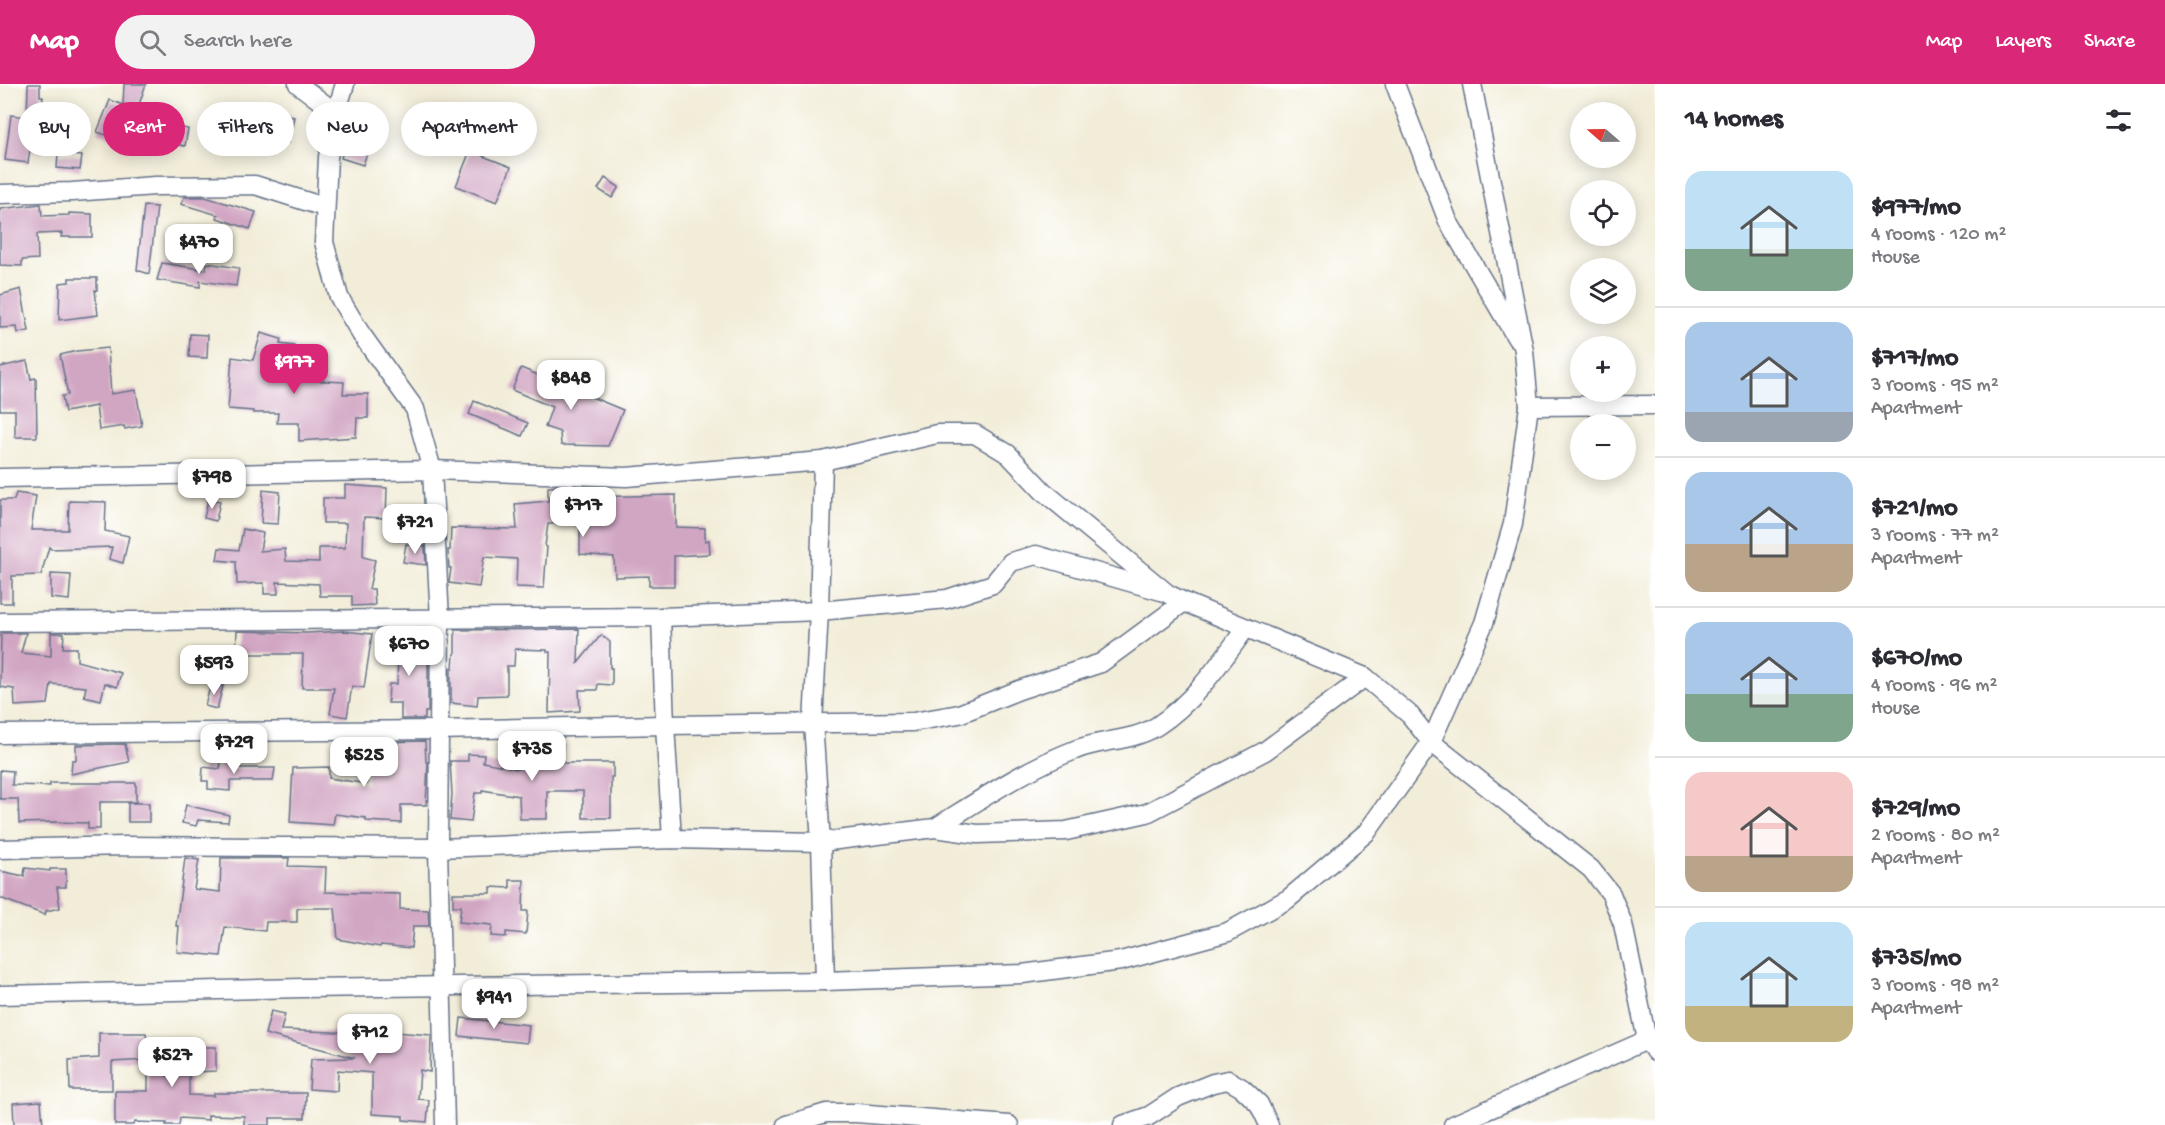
<!DOCTYPE html>
<html lang="en">
<head>
<meta charset="utf-8">
<style>
  body { margin:0; font-family:"Gochi Hand",sans-serif; background:#f2f2f3; color:#2b2b33; height:100vh; display:flex; flex-direction:column; font-size:22px; white-space:nowrap }
  * { box-sizing:border-box; margin:0 }
  p { font-size:20px; color:#7c7c81 }
  .icon { flex:none; width:33px; height:33px; fill:none; stroke:currentColor; stroke-width:2; stroke-linecap:round; stroke-linejoin:round }
  .map { position:relative; flex:1; overflow:hidden }
  .panel { display:flex; flex-direction:column; background:#fff; width:510px }
  .panel>* { flex:none }
  .hud { position:absolute; left:18px; top:18px; width:570px; height:54px; display:flex; gap:12px }
  .needle { width:39px; rotate:290deg }
  .fabs { position:absolute; left:1570px; top:18px; display:grid; gap:12px }
  .fabs a { display:grid; place-items:center; width:66px; height:66px; border-radius:50%; background:#fff; box-shadow:0 3px 15px #0003; font-size:30px }
  .price { position:absolute; translate:-50% -51px; padding:0 14px; border-radius:12px; background:#fff; color:#222; font-size:20px; line-height:39px; filter:drop-shadow(0 2px 3px #0008) }
  .price::after { content:''; position:absolute; left:50%; top:36px; width:18px; height:14px; margin-left:-9px; background:inherit; clip-path:polygon(0 0,100% 0,50% 100%) }
  .price.selected { background:#db2777; color:#fff }
  ul { padding:0; list-style:none }
  li { display:flex; align-items:center; gap:18px; height:150px; padding:0 30px }
  li+li { border-top:2px solid #e1e1e2 }
  li span { display:grid; place-items:center; flex:none; width:168px; height:120px; border-radius:18px; color:#555 }
  li>.icon { margin-inline-start:auto }
  span .icon { width:72px; height:72px; fill:#fffc; stroke-width:1 }
  li b { font-size:26px }
  h2 { display:flex; justify-content:space-between; align-items:center; height:72px; padding:0 30px; font-size:26px }
  .pill { padding:0 21px; border-radius:27px; background:#fff; box-shadow:0 3px 15px #0003; font-size:21px; line-height:54px }
  .pill.selected { background:#db2777; color:#fff }
  header { display:flex; align-items:center; gap:36px; box-sizing:border-box; height:84px; padding:0 30px; background:#db2777; color:#fff }
  header strong { font-size:28px }
  nav { display:flex; gap:33px; margin-inline-start:auto; font-size:21px }
  .search { width:420px; height:54px; background:#f2f2f3; display:flex; align-items:center; gap:15px; box-sizing:border-box; padding:0 21px; border-radius:33px; color:#7c7c81; font-size:22px }
  main { display:flex; flex:1; min-height:0 }
  .map>svg:first-child { display:block }
  .building { fill:#d1a6c3 }
  .lines { fill:none; stroke-linecap:round; stroke-linejoin:round }
  .minor-casing { stroke:#667289; stroke-width:21 }
  .minor { stroke:#fff; stroke-width:18 }
</style>
</head>
<body>
<header>
<strong>Map</strong>
<div class="search"><svg class="icon" aria-label="search" viewBox="0 0 24 24"><circle cx="10" cy="10" r="6"/><path d="M15 15l6 6"/></svg>Search here</div>
<nav><a>Map</a><a>Layers</a><a>Share</a></nav>
</header>
<main>
<div class="map">
<svg width="1655" height="1041" viewBox="0 0 1655 1041">
  <rect width="100%" height="100%" fill="#fff"/>
  <filter id="ink" filterUnits="userSpaceOnUse"><feTurbulence type="fractalNoise" baseFrequency=".0167" numOctaves="2"/><feDisplacementMap in="SourceGraphic" scale="12" xChannelSelector="R" yChannelSelector="G"/><feConvolveMatrix kernelMatrix="1 2 1 2 8 2 1 2 1" color-interpolation-filters="sRGB"/></filter>
  <filter id="wash" filterUnits="userSpaceOnUse"><feTurbulence type="fractalNoise" baseFrequency=".008" numOctaves="4" result="noise"/><feDisplacementMap in="SourceGraphic" scale="24" xChannelSelector="R" yChannelSelector="G"/><feGaussianBlur stdDeviation="1.35" result="paint"/><feColorMatrix in="noise" values="0 0 0 0 0 0 0 0 0 0 0 0 0 0 0 0 0 1.4 0 .05"/><feComposite in="paint" operator="in"/></filter>
  <g filter="url(#wash)">
    <rect width="100%" height="100%" fill="#f2edd8"/>
    <g id="blocks">
      <g class="building">
        <polygon points="28,0 40,0 40,12 43,13 42,37 50,39 42,69 30,65 28,79 5,76 11,31 27,33"/>
        <polygon points="124,0 146,0 131,44 135,45 131,59 97,48 110,16 123,21"/>
        <polygon points="274,30 294,33 289,59 270,56"/>
        <polygon points="236,36 248,37 247,49 266,52 263,69 245,66 246,62 224,59 226,46 235,47"/>
        <polygon points="166,41 188,45 185,62 164,58"/>
        <polygon points="358,49 372,54 363,81 341,74 346,57 355,60"/>
        <polygon points="470,67 511,83 497,118 456,102"/>
        <polygon points="58,70 82,72 80,86 57,84"/>
        <polygon points="605,94 619,103 612,114 598,105"/>
        <polygon points="184,113 205,113 256,128 250,145 217,134 218,131 181,120"/>
        <polygon points="41,120 42,132 69,131 69,129 92,130 92,153 61,153 62,149 37,150 38,175 22,176 22,182 0,181 0,125"/>
        <polygon points="144,122 157,123 149,190 137,186"/>
        <polygon points="162,179 206,186 207,179 239,184 236,202 200,197 200,203 157,196"/>
        <polygon points="69,194 97,194 97,206 95,206 98,231 59,236 60,199 69,198"/>
        <polygon points="21,205 29,247 18,249 17,243 0,244 0,211"/>
        <polygon points="261,249 281,255 280,260 294,262 288,295 344,298 343,310 368,310 368,334 357,334 356,353 299,357 299,339 277,339 278,329 253,329 253,327 228,325 232,273 253,276"/>
        <polygon points="190,250 208,251 207,274 189,273"/>
        <polygon points="108,264 111,310 136,306 142,342 125,345 124,342 99,346 96,322 65,328 62,312 68,311 60,271 77,267"/>
        <polygon points="27,277 31,295 36,294 37,353 15,353 15,326 0,326 0,283"/>
        <polygon points="521,284 623,326 608,362 561,361 560,348 545,343 552,323 512,306"/>
        <polygon points="474,317 528,339 522,352 469,330"/>
        <polygon points="345,401 387,404 386,434 364,433 363,473 375,476 369,505 374,505 375,521 352,522 352,512 320,512 319,500 277,498 278,510 264,510 264,499 237,500 236,478 217,476 219,464 239,466 243,445 263,449 260,467 285,465 286,477 319,478 319,464 345,464 346,439 323,439 323,414 345,414"/>
        <polygon points="562,402 562,411 580,413 676,411 676,443 705,444 705,457 709,456 710,470 674,472 674,502 649,502 649,492 615,493 614,473 580,470 580,439 548,440 545,462 547,463 544,504 516,503 517,475 484,473 479,503 449,499 451,484 449,484 448,466 450,466 451,444 517,445 515,420 548,417 548,403"/>
        <polygon points="263,406 280,408 278,440 261,439"/>
        <polygon points="16,409 36,412 31,446 68,446 69,417 106,418 105,447 129,452 123,479 109,475 112,463 51,465 49,463 41,491 12,492 12,519 0,519 0,416 14,416"/>
        <polygon points="208,415 220,417 216,437 204,434"/>
        <polygon points="406,460 425,462 426,481 403,478"/>
        <polygon points="51,490 71,491 69,516 51,514"/>
        <polygon points="579,545 578,579 601,551 610,558 610,584 612,584 612,601 598,600 597,606 579,606 580,627 549,629 550,568 547,568 547,566 515,565 514,582 507,582 507,611 478,612 477,622 451,619 451,584 453,584 454,570 455,570 455,546"/>
        <polygon points="390,546 408,546 408,564 428,565 428,628 425,628 425,635 401,635 401,619 388,619 389,600 397,600 398,570 389,570"/>
        <polygon points="237,547 307,549 344,547 372,550 364,604 352,602 347,633 330,630 334,604 302,604 303,570 236,570"/>
        <polygon points="1,549 26,549 21,569 51,572 51,549 64,549 63,564 77,564 77,577 121,589 117,603 105,599 101,616 84,612 86,603 51,600 48,620 15,622 14,605 0,603"/>
        <polygon points="211,599 223,602 217,625 205,622"/>
        <polygon points="519,655 546,655 546,658 563,660 561,679 613,679 613,693 611,693 611,734 583,734 583,707 547,707 547,735 520,735 519,712 482,706 482,709 475,709 471,738 450,736 452,710 450,677 468,677 468,670 484,671 483,678 518,685"/>
        <polygon points="425,657 426,678 428,678 426,721 401,721 401,739 366,737 366,734 335,730 333,741 290,738 293,684 329,683 329,694 367,700 368,664 388,664 388,658"/>
        <polygon points="125,660 129,678 71,690 72,676 76,676 76,661"/>
        <polygon points="222,671 235,673 234,684 275,684 273,697 230,697 230,707 208,705 208,697 202,697 203,683 220,685"/>
        <polygon points="0,686 13,687 12,701 50,702 50,699 136,699 136,718 100,718 100,745 88,745 88,739 55,738 19,739 18,715 0,715"/>
        <rect x="128" y="719" width="21" height="19"/>
        <polygon points="186,721 229,731 228,738 198,736 196,742 182,739"/>
        <polygon points="185,774 199,776 194,805 220,808 221,774 289,774 288,782 326,783 325,808 400,810 400,825 428,826 429,842 413,842 411,864 381,861 380,863 338,855 335,824 301,824 297,825 297,838 266,838 265,847 225,843 221,872 177,868 179,842 176,842"/>
        <polygon points="25,784 50,787 50,785 66,785 66,803 57,803 60,824 46,827 45,831 0,814 0,787 24,792"/>
        <polygon points="510,796 524,796 523,827 528,827 526,850 506,848 506,853 491,852 492,841 459,838 461,822 453,822 453,809 491,809 491,803 510,804"/>
        <polygon points="271,927 285,930 281,946 359,949 359,947 384,950 384,947 431,951 430,988 420,986 418,1015 429,1016 427,1038 403,1036 403,1032 372,1030 372,989 338,986 337,1007 309,1005 311,975 355,974 265,950"/>
        <polygon points="461,934 529,941 527,959 459,952"/>
        <polygon points="99,949 146,949 147,957 167,956 167,992 189,991 189,1011 214,1012 214,1009 306,1009 305,1034 270,1034 270,1041 244,1041 244,1032 208,1031 208,1036 180,1034 179,1041 166,1041 167,1039 135,1038 134,1041 115,1041 115,1007 148,1007 148,976 112,978 112,1006 70,1006 69,976 99,974"/>
        <polygon points="194,963 216,963 216,987 194,988"/>
        <polygon points="41,1017 43,1041 14,1041 13,1019"/>
      </g>
    </g>
  </g>
  <g filter="url(#ink)">
    <use href="#blocks" fill-opacity="0" stroke="#667289" stroke-width="1.5"/>
    <g class="lines">
      <g class="minor-casing">
        <g id="minor">
          <polyline points="298,0 336,29"/>
          <polyline points="345,0 336,29 328,73 324,158 339,213 361,250 415,325 432,386 440,535 438,764 445,1041"/>
          <polyline points="1395,0 1448,137 1517,255"/>
          <polyline points="0,110 72,108 155,102 255,101 324,123"/>
          <polyline points="1529,322 1655,321"/>
          <polyline points="823,377 819,527 813,639 821,758 825,897"/>
          <polyline points="0,394 432,386 626,393 823,377 937,350 975,350 1008,370 1043,407 1168,510 1184,518 1365,593 1410,631 1431,658 1591,785 1611,810 1623,840 1647,956 1655,968"/>
          <polyline points="661,533 665,641 672,755"/>
          <polyline points="0,538 661,533 819,527 947,515 993,500 1011,478 1036,471 1161,507"/>
          <polyline points="0,650 438,646 665,641 913,638 959,630 1019,606 1101,579 1184,518"/>
          <path d="M935,744C980,716 1025,685 1075,666C1101,655 1132,658 1157,642C1195,617 1220,579 1246,544"/>
          <polyline points="0,765 124,762 438,764 672,755 821,758 935,744 977,750 1066,747 1147,729 1265,667 1365,593"/>
          <polyline points="0,911 303,904 825,897 1022,890 1121,877 1228,848 1288,815 1367,748 1431,658 1484,539 1513,440 1529,322 1524,267 1472,0"/>
          <polyline points="786,1041 826,1029 856,1029 1009,1041"/>
          <polyline points="1123,1041 1149,1032 1178,1013 1213,999 1228,996 1242,1004 1259,1020 1269,1041"/>
          <polyline points="1453,1041 1647,956"/>
        </g>
      </g>
      <use href="#minor" class="minor"/>
    </g>
  </g>
</svg>
<div class="fabs">
<a><svg class="needle" viewBox="-14 -14 28 28"><path d="M0-13l5 13h-10z" fill="#e53935"/><path d="M0 13l5-13h-10z" fill="#7c7c81"/></svg></a>
<a><svg class="icon" aria-label="locate" viewBox="0 0 24 24"><circle cx="12" cy="12" r="6"/><path d="M12 2v4M12 18v4M2 12h4M18 12h4"/></svg></a>
<a><svg class="icon" aria-label="layers" viewBox="0 0 24 24"><path d="M12 4l9 5-9 5-9-5zM3 14l9 5 9-5"/></svg></a>
<a>+</a>
<a>−</a>
</div>
<b class="price" style="left:199px;top:191px">$470</b>
<b class="price selected" style="left:294px;top:311px">$977</b>
<b class="price" style="left:571px;top:327px">$848</b>
<b class="price" style="left:212px;top:426px">$798</b>
<b class="price" style="left:583px;top:454px">$717</b>
<b class="price" style="left:415px;top:471px">$721</b>
<b class="price" style="left:409px;top:593px">$670</b>
<b class="price" style="left:214px;top:612px">$593</b>
<b class="price" style="left:234px;top:691px">$729</b>
<b class="price" style="left:532px;top:698px">$735</b>
<b class="price" style="left:364px;top:704px">$525</b>
<b class="price" style="left:494px;top:946px">$941</b>
<b class="price" style="left:370px;top:981px">$712</b>
<b class="price" style="left:172px;top:1004px">$527</b>
<div class="hud">
<a class="pill">Buy</a>
<a class="pill selected">Rent</a>
<a class="pill">Filters</a>
<a class="pill">New</a>
<a class="pill">Apartment</a>
</div>
</div>
<section class="panel">
<h2>14 homes<svg class="icon" aria-label="filters" viewBox="0 0 24 24"><path d="M4 7h16M4 17h16"/><circle cx="9" cy="7" r="2"/><circle cx="15" cy="17" r="2"/></svg></h2>
<ul>
<li><span style="background:linear-gradient(#bfe0f5 65%,#7fa58c 0)"><svg class="icon" aria-label="home" viewBox="0 0 24 24"><path d="M3 11l9-7 9 7M6 9v11h12V9"/></svg></span><div><b>$977/mo</b><p>4 rooms · 120 m²</p><p>House</p></div></li>
<li><span style="background:linear-gradient(#a9c7e8 75%,#9aa5b1 0)"><svg class="icon" aria-label="home" viewBox="0 0 24 24"><path d="M3 11l9-7 9 7M6 9v11h12V9"/></svg></span><div><b>$717/mo</b><p>3 rooms · 95 m²</p><p>Apartment</p></div></li>
<li><span style="background:linear-gradient(#a9c7e8 60%,#b9a48a 0)"><svg class="icon" aria-label="home" viewBox="0 0 24 24"><path d="M3 11l9-7 9 7M6 9v11h12V9"/></svg></span><div><b>$721/mo</b><p>3 rooms · 77 m²</p><p>Apartment</p></div></li>
<li><span style="background:linear-gradient(#a9c7e8 60%,#7fa58c 0)"><svg class="icon" aria-label="home" viewBox="0 0 24 24"><path d="M3 11l9-7 9 7M6 9v11h12V9"/></svg></span><div><b>$670/mo</b><p>4 rooms · 96 m²</p><p>House</p></div></li>
<li><span style="background:linear-gradient(#f6c9c9 70%,#b9a48a 0)"><svg class="icon" aria-label="home" viewBox="0 0 24 24"><path d="M3 11l9-7 9 7M6 9v11h12V9"/></svg></span><div><b>$729/mo</b><p>2 rooms · 80 m²</p><p>Apartment</p></div></li>
<li><span style="background:linear-gradient(#bfe0f5 70%,#c2b280 0)"><svg class="icon" aria-label="home" viewBox="0 0 24 24"><path d="M3 11l9-7 9 7M6 9v11h12V9"/></svg></span><div><b>$735/mo</b><p>3 rooms · 98 m²</p><p>Apartment</p></div></li>
</ul>
</section>
</main>
</body>
</html>
